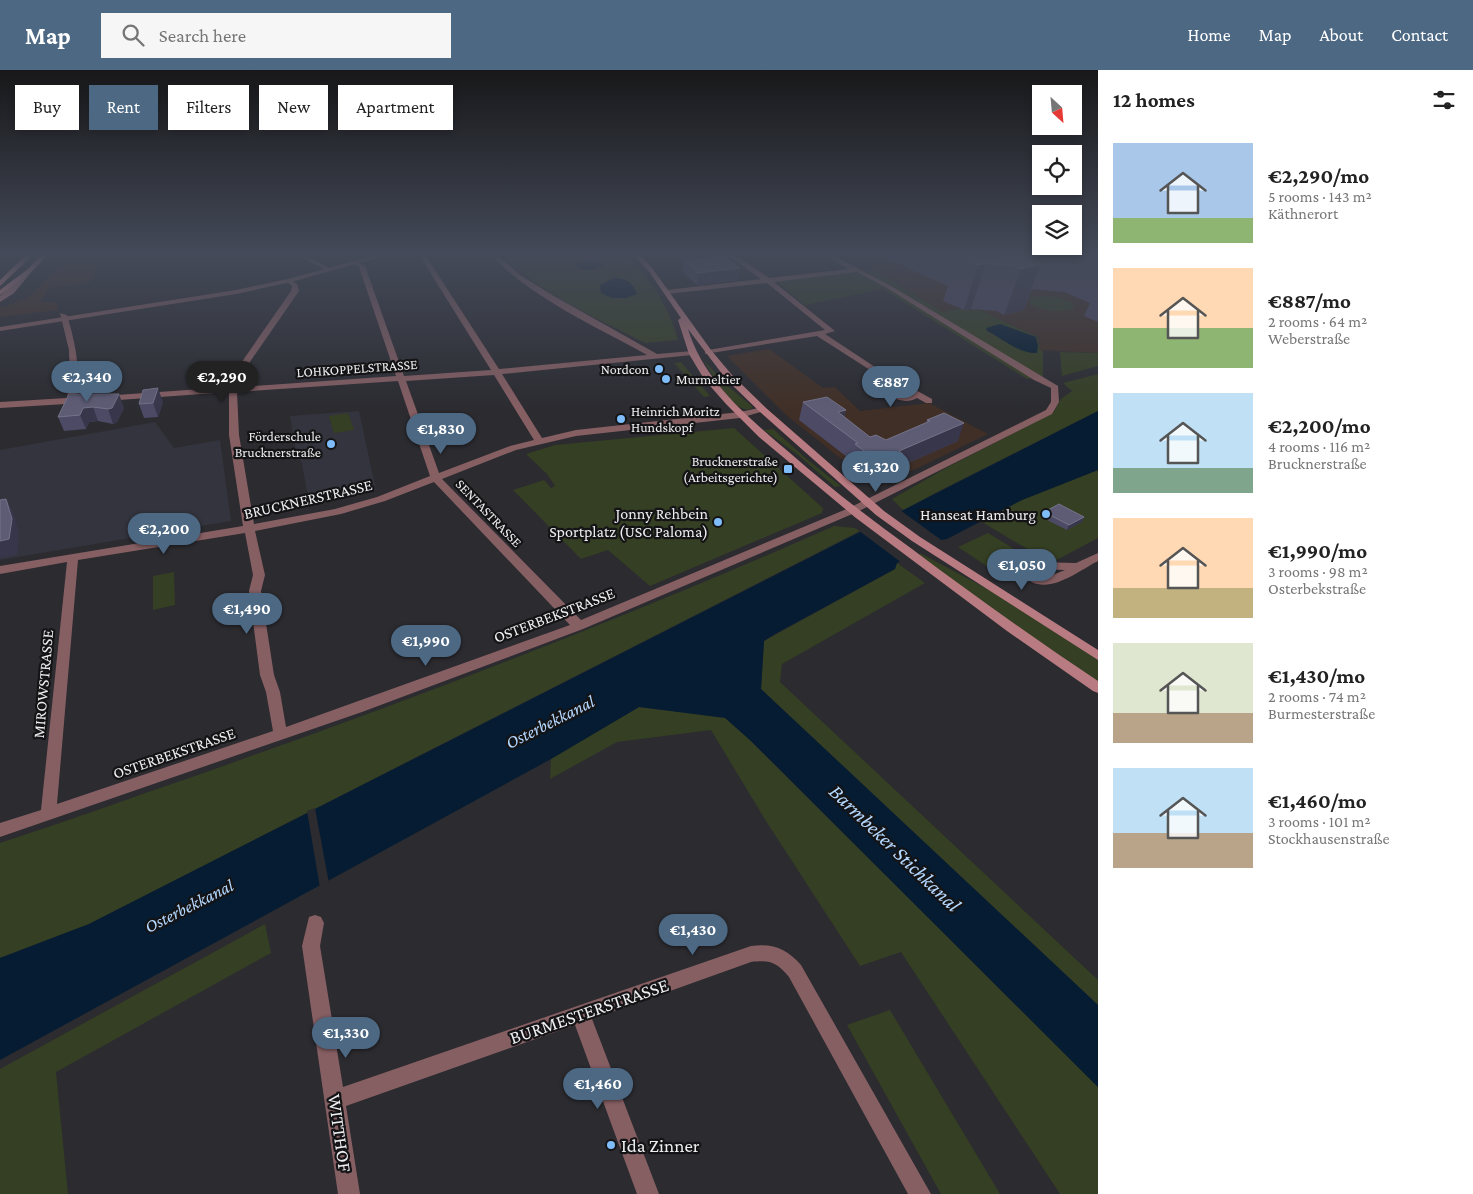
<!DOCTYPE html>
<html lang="en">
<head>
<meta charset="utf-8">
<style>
  body { margin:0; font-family:"Crimson Pro",serif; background:#f6f6f6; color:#222; height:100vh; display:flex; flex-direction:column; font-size:19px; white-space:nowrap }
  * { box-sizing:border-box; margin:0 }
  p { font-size:16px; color:#767676 }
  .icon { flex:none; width:28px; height:28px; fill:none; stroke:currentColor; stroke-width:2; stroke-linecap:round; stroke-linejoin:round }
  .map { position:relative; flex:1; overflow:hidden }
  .drawer { display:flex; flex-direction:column; background:#fff; width:375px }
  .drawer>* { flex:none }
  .guide { position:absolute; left:15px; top:15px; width:475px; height:45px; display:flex; gap:10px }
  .needle { width:32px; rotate:154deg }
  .fabs { position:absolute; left:1032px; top:15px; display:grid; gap:10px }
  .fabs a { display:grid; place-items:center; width:50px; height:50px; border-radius:0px; background:#fff; box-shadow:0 2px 8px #0003; font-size:25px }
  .price { position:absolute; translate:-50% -42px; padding:0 11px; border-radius:18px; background:#4c6883; color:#fff; font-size:16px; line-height:32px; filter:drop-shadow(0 1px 2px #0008) }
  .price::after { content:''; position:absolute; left:50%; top:30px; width:15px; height:11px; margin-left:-8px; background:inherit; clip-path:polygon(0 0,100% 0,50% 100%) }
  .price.current { background:#222; color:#fff }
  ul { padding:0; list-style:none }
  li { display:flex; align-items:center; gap:15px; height:125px; padding:0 15px }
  li span { display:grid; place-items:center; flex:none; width:140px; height:100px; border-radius:0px; color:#555 }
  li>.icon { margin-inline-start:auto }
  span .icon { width:60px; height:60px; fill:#fffc; stroke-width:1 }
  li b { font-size:21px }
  h2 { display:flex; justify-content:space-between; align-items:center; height:60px; padding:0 15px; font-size:21px }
  .pill { padding:0 18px; border-radius:0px; background:#fff; box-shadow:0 2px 8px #0003; font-size:18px; line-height:45px }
  .pill.current { background:#4c6883; color:#fff }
  header { display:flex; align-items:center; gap:30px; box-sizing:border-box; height:70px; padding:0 25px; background:#4c6883; color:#fff }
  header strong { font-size:24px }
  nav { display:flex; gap:28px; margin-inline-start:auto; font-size:18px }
  .search { width:350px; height:45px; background:#f6f6f6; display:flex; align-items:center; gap:12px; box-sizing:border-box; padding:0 18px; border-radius:0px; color:#767676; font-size:19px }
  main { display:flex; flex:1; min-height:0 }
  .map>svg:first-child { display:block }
  .commercial { fill:#402f26 }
  .built { fill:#34343e }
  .green { fill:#353f23 }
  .water { fill:#051c32 }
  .pier { fill:#2b2b30 }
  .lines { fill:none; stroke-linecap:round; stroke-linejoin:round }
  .pedestrian { fill:#865f63; fill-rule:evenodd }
  .minor { fill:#865f63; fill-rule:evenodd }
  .tertiary { fill:#865f63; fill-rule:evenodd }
  .secondary { fill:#b87b81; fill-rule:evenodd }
  .primary { fill:#df9199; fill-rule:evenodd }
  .wall { fill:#4d4a66 }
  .shaded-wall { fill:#38364a }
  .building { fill:#5e5c75; stroke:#757389 }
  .poi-dot { fill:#7fbdfa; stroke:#141416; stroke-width:2 }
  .labels { text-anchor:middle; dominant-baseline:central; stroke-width:4.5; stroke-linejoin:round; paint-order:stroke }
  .far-street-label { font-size:14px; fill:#eeeef1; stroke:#141416 }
  .far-poi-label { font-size:14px; fill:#eeeef1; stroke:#141416; text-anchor:end }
  .street-label { font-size:16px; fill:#eeeef1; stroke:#141416 }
  .poi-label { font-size:16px; fill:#eeeef1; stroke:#141416; text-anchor:end }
  .water-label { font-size:18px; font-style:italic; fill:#b4d8ff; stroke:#141416 }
  .near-street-label { font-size:19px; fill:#eeeef1; stroke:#141416 }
  .near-poi-label { font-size:19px; fill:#eeeef1; stroke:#141416; text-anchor:start }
  .near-water-label { font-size:21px; font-style:italic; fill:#b4d8ff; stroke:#141416 }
</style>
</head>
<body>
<header>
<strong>Map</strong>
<div class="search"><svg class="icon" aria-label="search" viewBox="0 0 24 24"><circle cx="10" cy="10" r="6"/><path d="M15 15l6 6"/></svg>Search here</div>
<nav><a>Home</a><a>Map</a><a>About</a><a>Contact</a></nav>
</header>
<main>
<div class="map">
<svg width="1098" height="1124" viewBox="0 0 1098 1124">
  <rect width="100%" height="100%" fill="#2b2b30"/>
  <g class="commercial">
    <polygon points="72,183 102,183 92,212 50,218 40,232 57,232 58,240 0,247 0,238 29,227"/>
    <polygon points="209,183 267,183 253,187 258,191 238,197 183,188"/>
    <polygon points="839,183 1098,183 1098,283 1040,280 1039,267 971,236 943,242 871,197"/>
    <polygon points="769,279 823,318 835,317 860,341 929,333 988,364 916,399 874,415 786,345 727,286"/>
  </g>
  <g class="built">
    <polygon points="359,341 376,420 310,436 301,390 297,390 290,346"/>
    <polygon points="155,352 174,378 220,370 231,451 0,490 0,380"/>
  </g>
  <g class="green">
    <path d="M501,183H623C648,204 670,238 678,270L646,273L639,270C593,246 536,221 501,183Z"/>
    <polygon points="873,199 943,242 971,236 1038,267 1040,280 1043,281 1043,306 1027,309 883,219 805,235 776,211"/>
    <path d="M1040,226L1058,227L1072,233L1074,239C1058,243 1046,241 1031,235L1029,228Z"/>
    <polygon points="1060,282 1098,283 1098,296 1062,306"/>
    <path d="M703,290L728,316L753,337C738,351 710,301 703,290Z"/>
    <polygon points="681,292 710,326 704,327 674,293"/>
    <polygon points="1098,304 1098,341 933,424 904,441 892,429 946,398 1053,343 1061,329 1072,321 1063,313"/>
    <polygon points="348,343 354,360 334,363 329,346"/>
    <polygon points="734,358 823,438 822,443 650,516 608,480 581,489 513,420 544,410 551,418 555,416 547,404 526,384 555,375"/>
    <polygon points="773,359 809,391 841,416 835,417 798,385 764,360"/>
    <polygon points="1098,400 1098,468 1051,493 980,451 1022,430"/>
    <path d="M834,456L855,458L860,461L89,854L0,888V773C65,752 130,728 195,706C411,630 624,549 834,456Z"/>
    <polygon points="988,463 1029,488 997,503 958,477"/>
    <polygon points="920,483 993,522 1098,590 1098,613 1025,564 919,485"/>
    <polygon points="897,493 925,513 782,594 780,612 1098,910 1098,935 761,619 764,571 895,499"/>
    <polygon points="174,502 175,535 153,540 153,506"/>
    <polygon points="639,637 725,647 751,671 1098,1017 1098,1124 1060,1124 901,882 860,896 766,751 711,660 617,672 550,709 551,689"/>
    <polygon points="265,854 271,883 56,1002 68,1124 0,1124 0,999"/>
    <polygon points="890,940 1000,1124 941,1124 847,955"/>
  </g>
  <g class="water">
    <path d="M590,190L598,191L603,195C595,202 581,202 574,195L577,192Z"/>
    <path d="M614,208C627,208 633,213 637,224L626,228H612L601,223L600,215Z"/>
    <path d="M1000,254L1036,267L1038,276L1037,283C1019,284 1002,268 987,261L986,258Z"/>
    <polygon points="1098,341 1098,400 1022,430 947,469 936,471 897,493 895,499 775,564 764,571 761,619 1098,935 1098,1017 751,671 725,648 639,637 551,689 0,990 0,888 89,854"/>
  </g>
  <g class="pier">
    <polygon points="900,440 944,472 902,493 858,460"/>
    <polygon points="315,738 329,813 320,818 307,741"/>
  </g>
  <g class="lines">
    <polygon class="pedestrian" points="855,199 859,199 891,216 1058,316 1051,318 1034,310 887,218 855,201"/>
    <g class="minor">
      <polygon points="292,183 301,183 333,200 328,201"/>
      <path d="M418,183H424L499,299L647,285C593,255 531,228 489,183H496L520,205L554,226L657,284L692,281L696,283L692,285L502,304L542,368L576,360L740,342L763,337L767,340L740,348L576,366L516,380L442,409L581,550L849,438L1046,340L1051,332V314L1058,316L1059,332L1052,344L857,442L583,559L362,642L0,767V753L41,740L67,492L0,504V496L243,456L229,365V322L105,331L102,330V326L230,317L239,296L291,221L292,216L286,211L289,209L297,214L299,221L247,296L239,317L396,306L359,197L353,193L356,191L365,196L404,306L491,300ZM494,305L534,370L510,376L439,403L406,311ZM398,311L430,406L377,427L335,439L254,454L239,365L237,322ZM434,412L570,555L286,657L280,622L274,605L261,521L265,505L255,461L341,444L385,431ZM245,463L253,505L249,521L260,605L266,622L273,661L57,734L78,490Z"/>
      <path d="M725,183H733L769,208L849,199L820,183H828L859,199V201L857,202L774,212L835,261L825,264L881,301L932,329V333H926L917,328C907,334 895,330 887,323L892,314L817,266L705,284V280H708L825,260L767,213L667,224L663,222L667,220L761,209ZM898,318L900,319L910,325H902L896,322Z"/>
      <path d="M60,243L67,245C76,276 80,295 76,328L82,327L86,330L82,333L0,338V332L67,328L70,309L69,280Z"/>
      <path d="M1098,483V491C1075,503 1042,531 1020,502L1023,495L1034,492L1076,493ZM1032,499H1034L1065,500L1045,508L1036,506Z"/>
      <path d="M315,845L321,847L324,853L320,876L343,1017L751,876C773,873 787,879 801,895L931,1124H908L789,907C776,892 771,890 751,892L592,949L659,1124H637L575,955L346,1036L360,1124H338L302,876L309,847Z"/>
    </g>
    <polygon class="tertiary" points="384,183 395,183 291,212 236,224 0,261 0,257 236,220 288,209"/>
    <g class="secondary">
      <path d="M631,183H638L652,198L711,280L732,305L766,338L884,441L920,467L1098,580V590L912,471L876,445L760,342L726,309L688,259C704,312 749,348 790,383C829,417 870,449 912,479C973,525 1035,569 1098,611V623L1093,621L1007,561L856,448L759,367L726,334L704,309L689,284L678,250L681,248L648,200Z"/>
      <polygon points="28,199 33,200 14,223 0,232 0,226"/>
    </g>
    <g class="primary">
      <polygon points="28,183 35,183 0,216 0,210"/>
      <polygon points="43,183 50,183 32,201 0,225 0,220 28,199"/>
    </g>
  </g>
  <g class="wall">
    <polygon points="887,183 1098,183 1098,252 1084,246 1090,233 1064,222 1032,219 1024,240 1004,245 997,241 971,239 964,240 943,231 948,216 885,188"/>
    <polygon points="684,190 740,198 738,210 697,215 683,202"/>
    <polygon points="69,324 124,338 117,352 113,354 98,351 89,352 86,359 64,361 58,347"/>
    <polygon points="163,332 158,347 144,348 139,334"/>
    <polygon points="803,332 844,348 870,367 886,370 926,353 927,350 958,371 899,397 898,402 870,409 850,393 851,390 799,350"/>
    <polygon points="1044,442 1084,447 1082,452 1067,460 1041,447"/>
  </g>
  <g class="shaded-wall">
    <polygon points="1011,183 1044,183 1024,240 1004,245 1021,199"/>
    <polygon points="986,193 971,239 964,240 978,195"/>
    <polygon points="740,198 738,210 697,215 698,203"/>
    <polygon points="158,318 163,332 158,347 153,333"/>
    <polygon points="119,324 124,338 117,352 113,354 108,339"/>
    <polygon points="93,337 98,351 89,352 86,359 80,345 83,338"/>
    <polygon points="846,340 842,358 838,342"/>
    <polygon points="964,353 958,371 899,397 898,402 870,409 876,390"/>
    <polygon points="6,429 14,444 19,464 17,485 0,488 0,471"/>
    <polygon points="1084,447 1082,452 1067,460 1069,455"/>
  </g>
  <g class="building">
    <polygon points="969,183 1012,183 1041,194 1021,199 1013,196 986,193 978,195 957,186"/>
    <polygon points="725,186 740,198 698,203 684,190"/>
    <polygon points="158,318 153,333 139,334 143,320"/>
    <polygon points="69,324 119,324 112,338 108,339 93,337 83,338 80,345 58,347"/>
    <polygon points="827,327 846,340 838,342 870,367 876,365 886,370 930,351 927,350 944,343 964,353 899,381 903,384 876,390 855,374 858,373 803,332"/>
    <polygon points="6,429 12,449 9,469 0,471 0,430"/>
    <polygon points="1059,434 1084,447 1069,455 1044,442"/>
  </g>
  <linearGradient id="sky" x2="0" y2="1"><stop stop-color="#18181a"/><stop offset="0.54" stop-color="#444a59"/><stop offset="1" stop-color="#444a59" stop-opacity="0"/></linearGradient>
  <rect width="1098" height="341" fill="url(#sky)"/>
  <g class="poi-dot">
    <circle cx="659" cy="299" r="5"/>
    <circle cx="666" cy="309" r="5"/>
    <circle cx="621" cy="349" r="5"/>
    <circle cx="331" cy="374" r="5"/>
    <rect x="783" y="394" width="10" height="10" rx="2.5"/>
    <circle cx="1046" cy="444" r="5"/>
    <circle cx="718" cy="452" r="5"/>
    <circle cx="611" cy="1075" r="5"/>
  </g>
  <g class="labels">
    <g class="far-street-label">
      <text transform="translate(357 298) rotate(-4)">LOHKOPPELSTRASSE</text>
      <text transform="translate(489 443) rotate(46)">SENTASTRASSE</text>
    </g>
    <g class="far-poi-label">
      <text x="649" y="299">Nordcon</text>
      <text x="676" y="309" text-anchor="start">Murmeltier</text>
      <text x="631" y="341" text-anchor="start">Heinrich Moritz<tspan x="631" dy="16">Hundskopf</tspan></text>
      <text x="321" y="366">Förderschule<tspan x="321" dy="16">Brucknerstraße</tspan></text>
      <text x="778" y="391">Brucknerstraße<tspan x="778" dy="16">(Arbeitsgerichte)</tspan></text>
    </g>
    <g class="street-label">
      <text transform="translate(308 429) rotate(-13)">BRUCKNERSTRASSE</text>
      <text transform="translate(554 545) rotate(-21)">OSTERBEKSTRASSE</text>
      <text transform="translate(43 614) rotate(-85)">MIROWSTRASSE</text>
      <text transform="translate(174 683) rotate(-19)">OSTERBEKSTRASSE</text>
    </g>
    <g class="poi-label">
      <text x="708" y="443">Jonny Rehbein<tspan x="708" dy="18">Sportplatz (USC Paloma)</tspan></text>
      <text x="1036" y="444">Hanseat Hamburg</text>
    </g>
    <g class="water-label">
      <text transform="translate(550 652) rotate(-27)">Osterbekkanal</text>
      <text transform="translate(189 836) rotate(-27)">Osterbekkanal</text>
    </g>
    <g class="near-street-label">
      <text transform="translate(589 941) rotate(-19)">BURMESTERSTRASSE</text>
      <text transform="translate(340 1063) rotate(82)">WITTHOF</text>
    </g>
    <g class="near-poi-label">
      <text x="621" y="1075">Ida Zinner</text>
    </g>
    <g class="near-water-label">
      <text transform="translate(895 778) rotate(44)">Barmbeker Stichkanal</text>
    </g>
  </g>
</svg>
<div class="fabs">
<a><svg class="needle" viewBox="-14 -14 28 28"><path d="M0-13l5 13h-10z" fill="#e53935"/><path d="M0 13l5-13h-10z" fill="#767676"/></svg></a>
<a><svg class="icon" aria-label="locate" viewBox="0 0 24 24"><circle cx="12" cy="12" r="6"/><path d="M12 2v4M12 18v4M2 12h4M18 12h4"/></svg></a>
<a><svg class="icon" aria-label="layers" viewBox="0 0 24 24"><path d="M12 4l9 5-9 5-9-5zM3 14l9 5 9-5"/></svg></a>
</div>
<b class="price" style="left:87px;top:333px">€2,340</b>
<b class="price current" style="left:222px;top:333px">€2,290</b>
<b class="price" style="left:891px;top:338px">€887</b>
<b class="price" style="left:441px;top:385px">€1,830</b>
<b class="price" style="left:876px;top:423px">€1,320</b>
<b class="price" style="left:164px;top:485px">€2,200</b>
<b class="price" style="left:1022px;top:521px">€1,050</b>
<b class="price" style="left:247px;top:565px">€1,490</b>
<b class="price" style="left:426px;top:597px">€1,990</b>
<b class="price" style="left:693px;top:886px">€1,430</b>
<b class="price" style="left:346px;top:989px">€1,330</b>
<b class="price" style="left:598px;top:1040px">€1,460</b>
<div class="guide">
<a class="pill">Buy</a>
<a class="pill current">Rent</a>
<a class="pill">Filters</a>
<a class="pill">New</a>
<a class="pill">Apartment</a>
</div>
</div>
<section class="drawer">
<h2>12 homes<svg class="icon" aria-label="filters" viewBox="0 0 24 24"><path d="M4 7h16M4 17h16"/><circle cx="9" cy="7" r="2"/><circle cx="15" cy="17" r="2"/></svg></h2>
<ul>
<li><span style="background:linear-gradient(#a9c7e8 75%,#8fb573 0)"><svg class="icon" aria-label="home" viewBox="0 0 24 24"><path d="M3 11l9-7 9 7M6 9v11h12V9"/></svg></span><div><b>€2,290/mo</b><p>5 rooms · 143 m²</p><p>Käthnerort</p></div></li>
<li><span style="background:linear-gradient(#ffd9b3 60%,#8fb573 0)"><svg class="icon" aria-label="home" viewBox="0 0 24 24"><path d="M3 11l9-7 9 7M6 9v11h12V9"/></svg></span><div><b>€887/mo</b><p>2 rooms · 64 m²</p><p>Weberstraße</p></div></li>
<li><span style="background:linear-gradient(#bfe0f5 75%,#7fa58c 0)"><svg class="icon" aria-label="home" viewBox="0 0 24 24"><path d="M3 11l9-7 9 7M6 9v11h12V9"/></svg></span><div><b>€2,200/mo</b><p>4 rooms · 116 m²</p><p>Brucknerstraße</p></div></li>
<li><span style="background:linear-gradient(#ffd9b3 70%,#c2b280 0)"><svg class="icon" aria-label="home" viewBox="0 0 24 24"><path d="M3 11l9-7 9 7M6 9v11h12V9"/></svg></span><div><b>€1,990/mo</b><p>3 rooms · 98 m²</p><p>Osterbekstraße</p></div></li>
<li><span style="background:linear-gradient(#dfe7d0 70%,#b9a48a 0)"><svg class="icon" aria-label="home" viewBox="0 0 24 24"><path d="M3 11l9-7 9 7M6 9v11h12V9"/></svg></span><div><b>€1,430/mo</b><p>2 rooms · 74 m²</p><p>Burmesterstraße</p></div></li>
<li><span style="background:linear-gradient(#bfe0f5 65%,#b9a48a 0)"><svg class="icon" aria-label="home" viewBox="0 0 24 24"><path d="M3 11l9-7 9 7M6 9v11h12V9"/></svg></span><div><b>€1,460/mo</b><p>3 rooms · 101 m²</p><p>Stockhausenstraße</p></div></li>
</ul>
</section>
</main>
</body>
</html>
